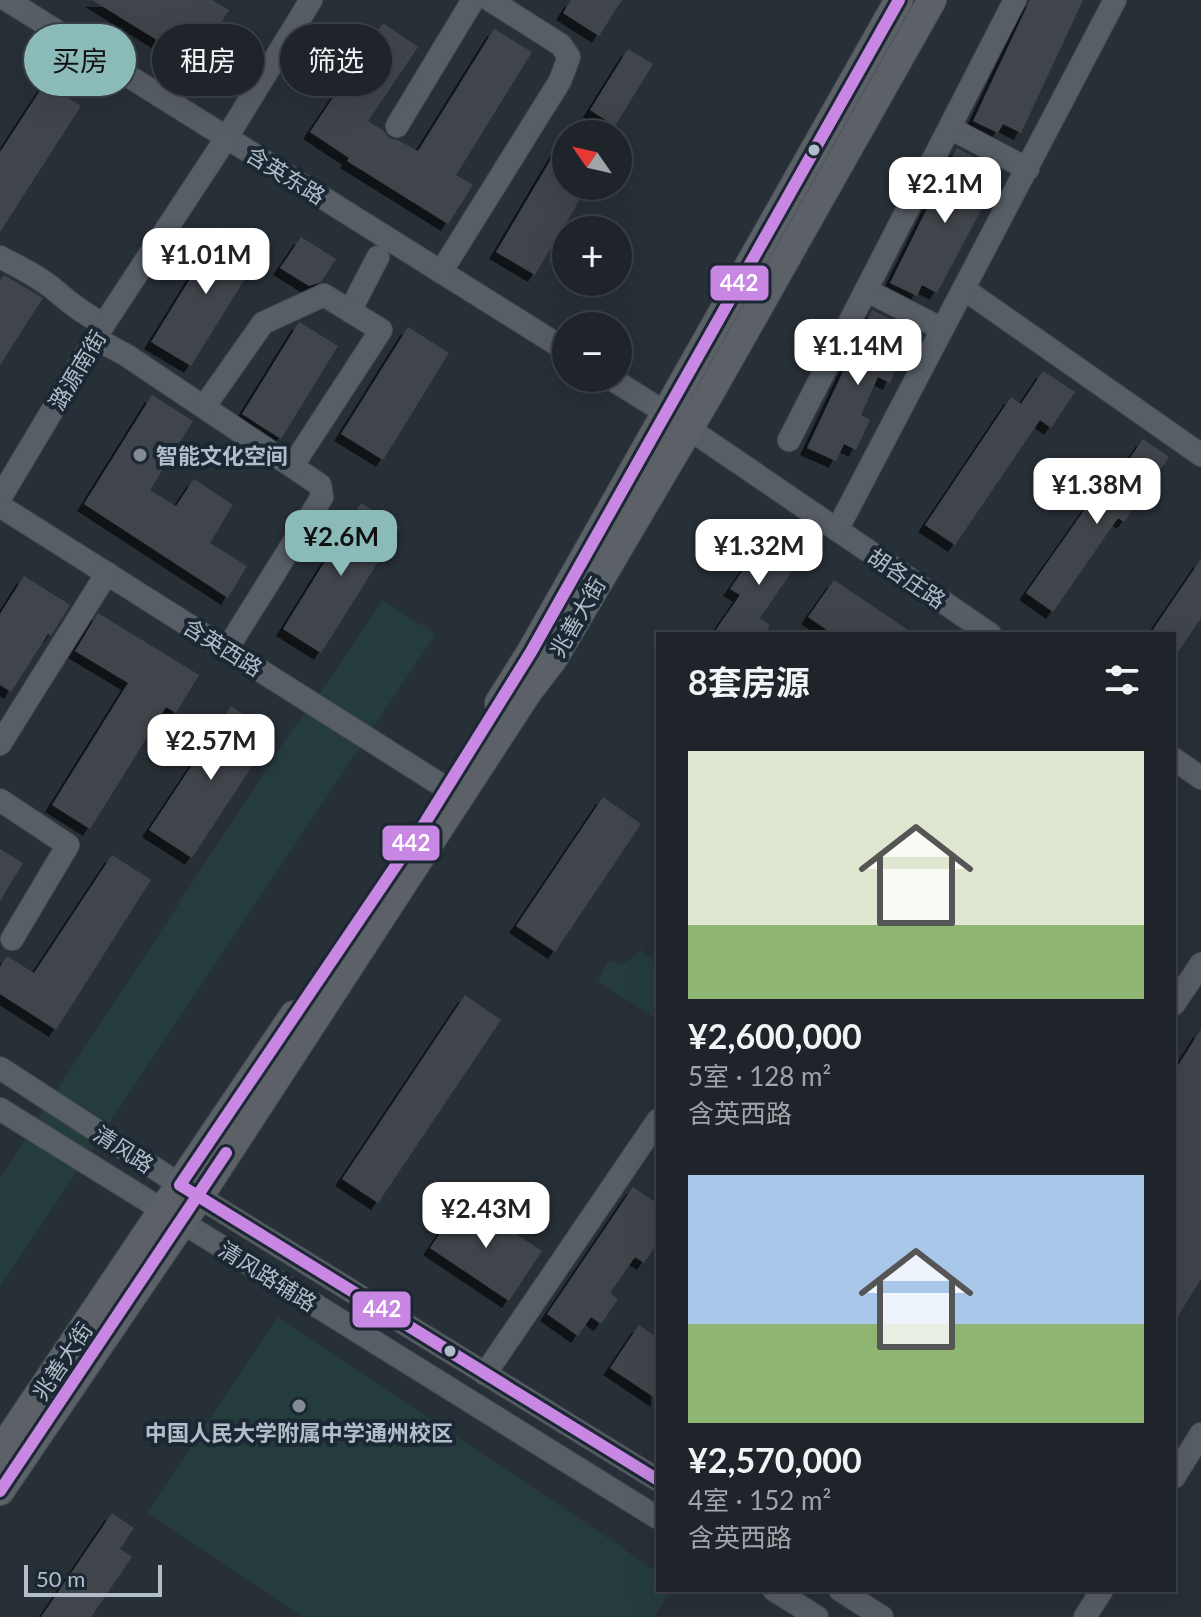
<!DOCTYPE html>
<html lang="zh">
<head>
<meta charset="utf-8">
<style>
  body { margin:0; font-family:Lato,"Noto Sans SC",sans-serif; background:#262c31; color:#f1f3f6; height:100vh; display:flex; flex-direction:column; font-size:30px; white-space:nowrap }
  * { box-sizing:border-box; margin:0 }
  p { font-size:26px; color:#a1a4a8 }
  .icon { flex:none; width:44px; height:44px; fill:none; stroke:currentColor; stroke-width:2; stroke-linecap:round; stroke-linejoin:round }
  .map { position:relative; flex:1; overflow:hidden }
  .drawer { position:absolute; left:656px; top:632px; width:520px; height:960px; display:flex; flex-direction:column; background:#1e2429; border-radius:0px; box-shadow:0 8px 32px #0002,0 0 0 2px #3c4146 }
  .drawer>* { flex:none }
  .guide { position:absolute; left:24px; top:24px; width:512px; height:72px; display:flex; gap:16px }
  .needle { width:52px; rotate:304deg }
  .buttons { position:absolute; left:552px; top:120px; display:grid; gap:16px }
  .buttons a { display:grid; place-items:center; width:80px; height:80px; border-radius:50%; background:#1e2429; box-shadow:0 8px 32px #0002,0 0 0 2px #3c4146; font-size:40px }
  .scale { position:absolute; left:24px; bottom:20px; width:138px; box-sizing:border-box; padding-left:8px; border:4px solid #b1bdc8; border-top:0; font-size:22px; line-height:28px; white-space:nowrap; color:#b1bdc8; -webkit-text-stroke:6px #1b2732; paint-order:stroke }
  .price { position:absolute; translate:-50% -68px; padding:0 18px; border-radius:16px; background:#fff; color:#222; font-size:26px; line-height:52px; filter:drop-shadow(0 2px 4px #0008) }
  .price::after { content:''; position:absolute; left:50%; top:48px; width:24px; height:18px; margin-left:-12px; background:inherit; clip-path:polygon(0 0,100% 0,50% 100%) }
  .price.active { background:#8bbbb9; color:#111 }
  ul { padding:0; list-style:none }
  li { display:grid; align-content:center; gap:16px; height:424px; padding:0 32px }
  li span { display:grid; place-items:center; height:248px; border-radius:0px; color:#555 }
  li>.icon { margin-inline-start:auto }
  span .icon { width:144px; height:144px; fill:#fffc; stroke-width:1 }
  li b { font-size:34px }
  h2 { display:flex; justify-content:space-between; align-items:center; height:96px; padding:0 32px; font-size:34px }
  .chip { padding:0 28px; border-radius:36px; background:#1e2429; box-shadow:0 8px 32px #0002,0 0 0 2px #3c4146; font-size:28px; line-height:72px }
  .chip.active { background:#8bbbb9; color:#111 }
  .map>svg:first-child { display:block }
  .green { fill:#253c3d }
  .building { fill:#3f454b; filter:url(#shadow) }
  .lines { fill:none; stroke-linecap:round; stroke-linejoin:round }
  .minor-casing { stroke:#464c52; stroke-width:24 }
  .major-casing { stroke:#454d54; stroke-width:30 }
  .minor { stroke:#585e65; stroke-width:22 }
  .major { stroke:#5b6166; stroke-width:28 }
  .bus-1-casing { stroke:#1b2732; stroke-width:18 }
  .bus-1 { stroke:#c787e3; stroke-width:12 }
  .bus-dot { fill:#b1bdc8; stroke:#1b2732; stroke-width:3 }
  .poi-dot { fill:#818c95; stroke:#1b2732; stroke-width:3 }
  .labels { text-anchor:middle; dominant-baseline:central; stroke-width:8; stroke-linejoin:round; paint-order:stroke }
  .street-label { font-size:22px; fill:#b1bdc8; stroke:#1b2732 }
  .poi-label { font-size:22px; font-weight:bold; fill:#b1bdc8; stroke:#1b2732; text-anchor:start }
  .line-badge { stroke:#1b2732; stroke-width:3 }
  .badge-label { font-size:22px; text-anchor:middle; font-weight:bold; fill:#fff }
</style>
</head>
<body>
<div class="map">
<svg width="1201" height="1617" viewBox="0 0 1201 1617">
  <defs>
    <filter id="shadow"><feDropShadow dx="-7" dy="7" stdDeviation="0" flood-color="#0009"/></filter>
  </defs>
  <rect width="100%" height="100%" fill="#283037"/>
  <g class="green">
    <polygon points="382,600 436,634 0,1287 0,1178 292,730 334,674"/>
    <polygon points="642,950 658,966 658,1020 598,981 608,961 623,964"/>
    <polygon points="278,1317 658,1572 658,1590 672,1590 654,1617 303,1617 147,1512"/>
  </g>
  <g class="building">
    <polygon points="92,0 212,0 229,10 197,61 191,61"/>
    <polygon points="571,0 622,0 599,36 563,13"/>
    <polygon points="1030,0 1083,0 1021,133 1003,124 998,133 973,121"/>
    <polygon points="383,23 418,47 368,121 384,131 389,138 398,140 418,151 494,29 532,52 456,175 473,185 448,224 347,161 349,158 310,132"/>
    <polygon points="628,49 653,64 615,126 590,110"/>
    <polygon points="45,83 81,106 0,232 0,152"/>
    <polygon points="566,134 566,186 588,186 535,275 496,252"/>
    <polygon points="957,148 990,165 984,178 995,184 937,293 922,285 917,296 890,283"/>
    <polygon points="222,227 262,251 191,366 151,342"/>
    <polygon points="301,237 336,259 321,282 309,286 280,268"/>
    <polygon points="4,275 43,298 0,365 0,281"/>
    <polygon points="872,310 903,325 893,348 903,352 890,383 878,377 861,415 870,420 856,450 844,444 836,461 807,448"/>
    <polygon points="299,322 338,346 281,439 242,414"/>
    <polygon points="408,327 449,353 383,460 341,434"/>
    <polygon points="1043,371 1075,392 1051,428 1040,420 955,545 925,525 1011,397 1021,404"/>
    <polygon points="152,395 193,421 150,490 176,506 194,479 233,505 210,543 247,566 228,598 84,504"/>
    <polygon points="1143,439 1169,457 1124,522 1118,518 1053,612 1026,593 1092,499 1099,503"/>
    <polygon points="361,503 400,527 321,653 283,629"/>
    <polygon points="769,532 803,555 760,618 770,625 764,634 713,634 740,595 730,589"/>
    <polygon points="1201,559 1201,618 1174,658 1174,634 1150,634"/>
    <polygon points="24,576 70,605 51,636 48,634 11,692 0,685 0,614"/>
    <polygon points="834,580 914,634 833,634 808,617"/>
    <polygon points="98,613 199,675 176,713 166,707 90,829 52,805 128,683 75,651"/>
    <polygon points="231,706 273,734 192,858 149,830"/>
    <polygon points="603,797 641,824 555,952 516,926"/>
    <polygon points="0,849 23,863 0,901"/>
    <polygon points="112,855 151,880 56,1030 0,994 0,967 7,956 34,973"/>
    <polygon points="465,995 501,1020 378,1203 342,1179"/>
    <polygon points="1201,1029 1201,1279 1174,1322 1174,1072"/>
    <polygon points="633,1187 658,1204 658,1242 644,1263 635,1257 610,1293 618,1299 601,1324 591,1317 578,1336 547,1314"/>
    <polygon points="463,1199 542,1251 509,1301 430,1248"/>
    <polygon points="639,1325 658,1338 658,1400 610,1368"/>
    <polygon points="112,1513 134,1528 120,1549 132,1557 91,1617 41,1617"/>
  </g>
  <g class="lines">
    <g class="minor-casing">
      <g id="minor">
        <polyline points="7,0 566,350"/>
        <polyline points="397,126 473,0"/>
        <polyline points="950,128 1028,169"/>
        <path d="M0,257C19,267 40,277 56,291C72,305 85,315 104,324"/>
        <polyline points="441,272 560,81 569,57 561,45 490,0"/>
        <polyline points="964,289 1201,455"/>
        <polyline points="866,290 942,329"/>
        <polyline points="96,339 126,355 320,485 322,497 227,649"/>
        <polyline points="610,378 666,413 990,634"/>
        <polyline points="204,407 263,323 324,295 350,311 378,257"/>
        <polyline points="789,440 1015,0"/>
        <polyline points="293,465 381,330 350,311"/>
        <polyline points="0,498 104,324 227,137 311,0"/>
        <polyline points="0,506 446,788"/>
        <polyline points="837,530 1115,0"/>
        <polyline points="0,744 107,573"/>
        <polyline points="1174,759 1201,778"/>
        <polyline points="0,800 68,845 12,939"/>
        <polyline points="1174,1004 1201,964"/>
        <polyline points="0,1068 199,1197 658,1480"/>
        <polyline points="0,1109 658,1518"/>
        <polyline points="485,1374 658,1120"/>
        <polyline points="1174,1477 1201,1434"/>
        <polyline points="774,1590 817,1617"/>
        <polyline points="840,1590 882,1617"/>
        <polyline points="1085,1617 1102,1590"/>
      </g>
    </g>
    <g class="major-casing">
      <g id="major">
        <polyline points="499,703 531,652 899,0"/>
        <polyline points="0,1452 294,1015"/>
        <polyline points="0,1491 182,1223 527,693 553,659 711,391 932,0"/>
      </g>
    </g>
    <use href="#minor" class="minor"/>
    <use href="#major" class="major"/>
    <g class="bus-1-casing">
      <g id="bus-1">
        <polyline points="658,1480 180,1185 426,821 531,652 899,0"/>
        <polyline points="0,1491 226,1153"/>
      </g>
    </g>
    <use href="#bus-1" class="bus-1"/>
  </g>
  <g class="bus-dot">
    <circle cx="814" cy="150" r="7"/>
    <circle cx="450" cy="1351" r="7"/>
  </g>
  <g class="poi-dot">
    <circle cx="140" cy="455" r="8"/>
    <circle cx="299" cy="1406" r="8"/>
  </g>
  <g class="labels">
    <g class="street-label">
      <text transform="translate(286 175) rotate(32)">含英东路</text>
      <text transform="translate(77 370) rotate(-59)">潞源南街</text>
      <text transform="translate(907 578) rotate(34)">胡各庄路</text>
      <text transform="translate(577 617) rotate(-60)">兆善大街</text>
      <text transform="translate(223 647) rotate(32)">含英西路</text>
      <text transform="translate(124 1149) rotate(33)">清风路</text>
      <text transform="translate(268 1276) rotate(32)">清风路辅路</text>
      <text transform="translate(62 1361) rotate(-56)">兆善大街</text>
    </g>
    <g class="poi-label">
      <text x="156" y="455">智能文化空间</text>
      <text x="299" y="1432" text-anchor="middle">中国人民大学附属中学通州校区</text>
    </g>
  </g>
  <g class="line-badge">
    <rect x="709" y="264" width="61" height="38" rx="8" fill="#c787e3"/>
    <rect x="381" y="824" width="60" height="38" rx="8" fill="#c787e3"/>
    <rect x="351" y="1290" width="61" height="39" rx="8" fill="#c787e3"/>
  </g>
  <g class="badge-label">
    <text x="739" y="291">442</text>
    <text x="411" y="851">442</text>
    <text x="382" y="1317">442</text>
  </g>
</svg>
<div class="buttons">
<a><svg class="needle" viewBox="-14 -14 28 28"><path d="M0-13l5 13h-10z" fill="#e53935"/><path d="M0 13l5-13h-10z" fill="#a1a4a8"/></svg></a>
<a>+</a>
<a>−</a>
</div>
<div class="scale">50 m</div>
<b class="price" style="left:945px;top:225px">¥2.1M</b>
<b class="price" style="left:206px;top:296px">¥1.01M</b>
<b class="price" style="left:858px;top:387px">¥1.14M</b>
<b class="price" style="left:1097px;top:526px">¥1.38M</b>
<b class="price active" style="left:341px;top:578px">¥2.6M</b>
<b class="price" style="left:759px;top:587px">¥1.32M</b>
<b class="price" style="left:211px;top:782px">¥2.57M</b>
<b class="price" style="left:486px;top:1250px">¥2.43M</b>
<div class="guide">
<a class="chip active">买房</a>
<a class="chip">租房</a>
<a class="chip">筛选</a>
</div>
<section class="drawer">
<h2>8套房源<svg class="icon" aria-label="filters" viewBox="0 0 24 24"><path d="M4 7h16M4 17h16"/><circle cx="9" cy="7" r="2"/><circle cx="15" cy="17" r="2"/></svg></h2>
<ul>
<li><span style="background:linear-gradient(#dfe7d0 70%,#8fb573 0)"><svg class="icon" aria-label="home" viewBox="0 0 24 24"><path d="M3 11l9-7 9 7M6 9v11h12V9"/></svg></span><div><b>¥2,600,000</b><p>5室 · 128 m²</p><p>含英西路</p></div></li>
<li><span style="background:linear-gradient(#a9c7e8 60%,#8fb573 0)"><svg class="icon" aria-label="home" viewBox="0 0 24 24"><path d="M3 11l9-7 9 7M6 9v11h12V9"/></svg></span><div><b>¥2,570,000</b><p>4室 · 152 m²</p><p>含英西路</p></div></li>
</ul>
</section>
</div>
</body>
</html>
